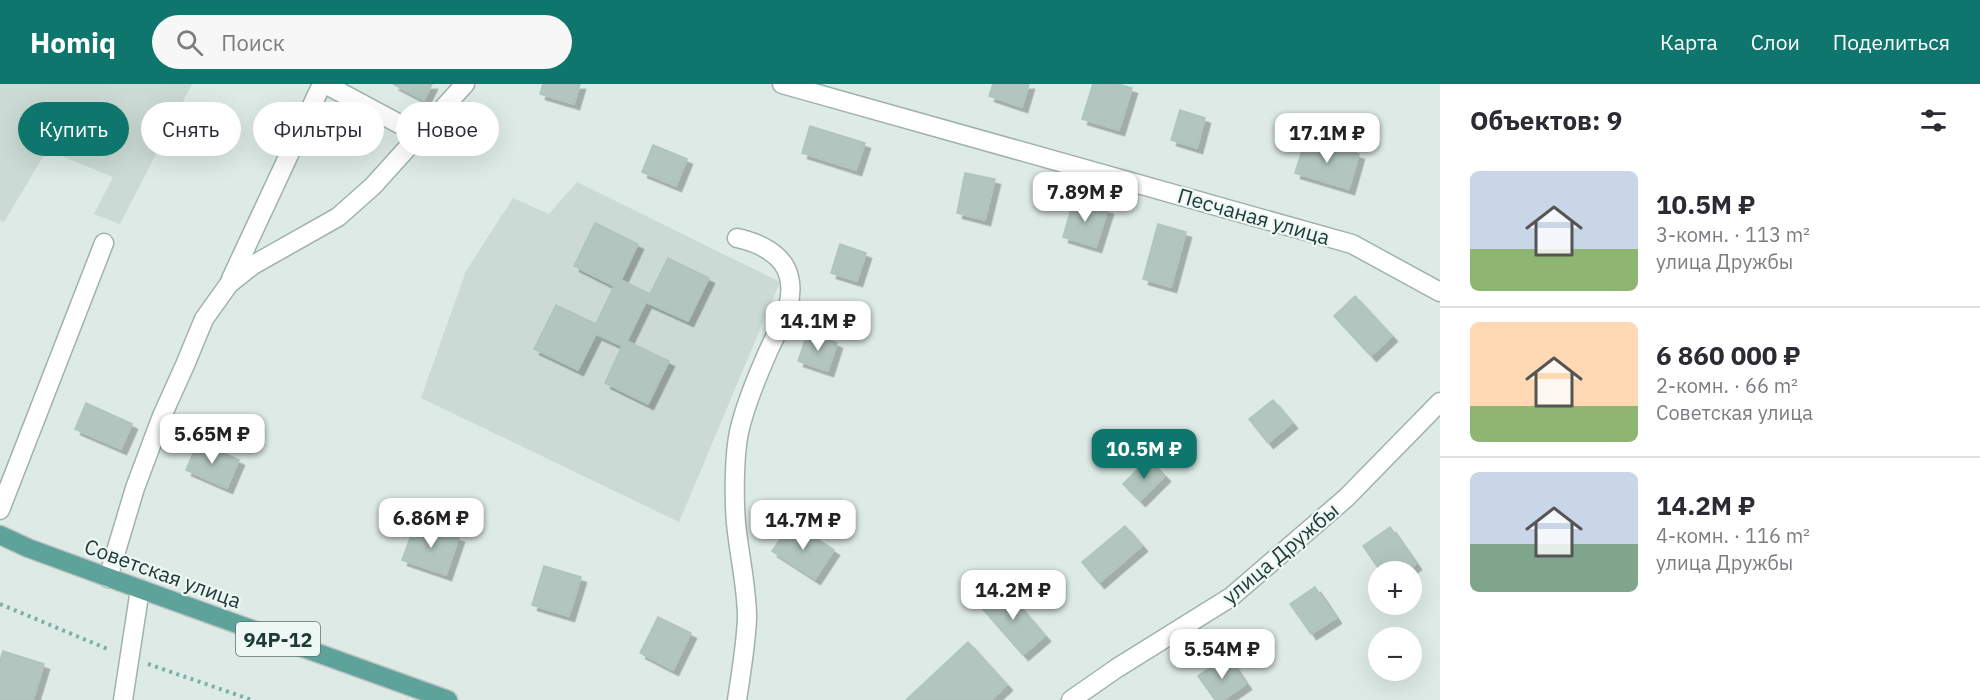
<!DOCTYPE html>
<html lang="ru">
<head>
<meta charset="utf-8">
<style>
  body { margin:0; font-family:"IBM Plex Sans",sans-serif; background:#f7f7f7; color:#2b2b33; height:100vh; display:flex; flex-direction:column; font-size:22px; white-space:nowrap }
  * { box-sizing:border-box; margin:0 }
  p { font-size:20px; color:#7c7c81 }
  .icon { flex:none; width:33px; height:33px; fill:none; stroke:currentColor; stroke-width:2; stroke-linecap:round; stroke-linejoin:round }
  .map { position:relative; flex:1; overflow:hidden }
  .details { display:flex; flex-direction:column; background:#fff; width:540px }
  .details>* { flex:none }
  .banner { position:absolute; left:18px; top:18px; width:570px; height:54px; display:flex; gap:12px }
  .buttons { position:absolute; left:1368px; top:477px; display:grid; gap:12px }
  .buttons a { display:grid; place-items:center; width:54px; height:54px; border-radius:50%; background:#fff; box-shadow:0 6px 24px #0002; font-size:30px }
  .price { position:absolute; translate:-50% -51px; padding:0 14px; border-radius:12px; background:#fff; color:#222; font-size:20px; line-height:39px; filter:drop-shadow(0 2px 3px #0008) }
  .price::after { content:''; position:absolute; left:50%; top:36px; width:18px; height:14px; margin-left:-9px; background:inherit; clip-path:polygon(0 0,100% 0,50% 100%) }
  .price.active { background:#0f766e; color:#fff }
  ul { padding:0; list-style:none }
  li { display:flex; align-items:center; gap:18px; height:150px; padding:0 30px }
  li+li { border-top:2px solid #e1e1e2 }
  li span { display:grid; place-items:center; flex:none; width:168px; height:120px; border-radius:9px; color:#555 }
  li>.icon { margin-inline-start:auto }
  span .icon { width:72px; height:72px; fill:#fffc; stroke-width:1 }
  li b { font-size:26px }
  h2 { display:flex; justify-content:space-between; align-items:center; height:72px; padding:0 30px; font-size:26px }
  .pill { padding:0 21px; border-radius:27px; background:#fff; box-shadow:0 6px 24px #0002; font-size:21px; line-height:54px }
  .pill.active { background:#0f766e; color:#fff }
  header { display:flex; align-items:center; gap:36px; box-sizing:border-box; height:84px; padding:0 30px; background:#0f766e; color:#fff }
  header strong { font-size:28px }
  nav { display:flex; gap:33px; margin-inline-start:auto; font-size:21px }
  .search { width:420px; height:54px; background:#f7f7f7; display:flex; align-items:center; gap:15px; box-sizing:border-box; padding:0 21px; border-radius:33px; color:#7c7c81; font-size:22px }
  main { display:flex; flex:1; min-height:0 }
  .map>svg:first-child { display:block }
  .built { fill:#cbdad5 }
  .building { fill:#b2c5bf; stroke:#afc4be; stroke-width:1.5; filter:url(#shadow) }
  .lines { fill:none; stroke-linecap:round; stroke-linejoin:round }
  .minor-casing { stroke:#a0b2ae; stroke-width:21 }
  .major-casing { stroke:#bcc4c3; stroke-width:21 }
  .path { stroke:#7bb0a6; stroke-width:4; stroke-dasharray:3 4.5; stroke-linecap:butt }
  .minor { stroke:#fff; stroke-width:18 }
  .major { stroke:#5ea39a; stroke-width:18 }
  .labels { text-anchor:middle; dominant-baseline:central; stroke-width:4.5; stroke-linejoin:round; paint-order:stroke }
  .shield { fill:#edf7f3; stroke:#5c736f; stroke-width:1.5 }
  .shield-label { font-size:20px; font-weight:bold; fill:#1e3a36 }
  .street-label { font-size:21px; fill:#1e3a36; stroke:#edf7f3 }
</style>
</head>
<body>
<header>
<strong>Homiq</strong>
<div class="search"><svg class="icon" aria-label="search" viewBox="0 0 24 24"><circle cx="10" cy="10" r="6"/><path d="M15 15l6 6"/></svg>Поиск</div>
<nav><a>Карта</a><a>Слои</a><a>Поделиться</a></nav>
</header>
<main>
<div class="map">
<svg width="1440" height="616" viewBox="0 0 1440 616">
  <defs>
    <filter id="shadow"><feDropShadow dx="5.5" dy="5.5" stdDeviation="0" flood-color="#0004"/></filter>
  </defs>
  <rect width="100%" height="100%" fill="#ddeae6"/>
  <g class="built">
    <polygon points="0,0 192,0 120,140 94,130 113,93 47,66 4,138 0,136"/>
    <polygon points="577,98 780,198 679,438 421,314 466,187 513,114 549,130"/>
  </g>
  <g class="building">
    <polygon points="393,0 432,0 424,16"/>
    <polygon points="543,0 580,0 574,20 540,10"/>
    <polygon points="993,0 1029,0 1022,23 989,12"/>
    <polygon points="1093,0 1118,0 1132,4 1119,46 1082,35"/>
    <polygon points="1180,26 1205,34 1197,64 1171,56"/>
    <polygon points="810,42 865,59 856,86 802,69"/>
    <polygon points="1306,54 1359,70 1349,105 1295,89"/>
    <polygon points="653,61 687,75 676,102 642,88"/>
    <polygon points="965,89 995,95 985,136 957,129"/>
    <polygon points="1074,115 1108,125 1096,163 1063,153"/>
    <polygon points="595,139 638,160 621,196 650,210 668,174 709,194 688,237 646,218 627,257 669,277 648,320 605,299 622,262 596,250 578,286 534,265 556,221 596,240 614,202 574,182"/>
    <polygon points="1158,140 1186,148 1171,203 1143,195"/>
    <polygon points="840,160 866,169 857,197 831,189"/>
    <polygon points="1355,212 1392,252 1371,272 1334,232"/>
    <polygon points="808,248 837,259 828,287 798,277"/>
    <polygon points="1273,316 1292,339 1268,359 1249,335"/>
    <polygon points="86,319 132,340 121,365 75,345"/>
    <polygon points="198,358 239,376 227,404 186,386"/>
    <polygon points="1148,375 1165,392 1140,417 1123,400"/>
    <polygon points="416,438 459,453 446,491 402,476"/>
    <polygon points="792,438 834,466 815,495 772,467"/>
    <polygon points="1125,442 1142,462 1099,499 1082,478"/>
    <polygon points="1390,443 1416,480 1406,488 1381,488 1363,462"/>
    <polygon points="544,482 581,493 569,532 532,521"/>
    <polygon points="1315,503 1336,534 1311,550 1290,520"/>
    <polygon points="1004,504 1045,552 1023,571 981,523"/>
    <polygon points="658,533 691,549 673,586 640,569"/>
    <polygon points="968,558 1007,601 991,616 906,616"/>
    <polygon points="3,567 44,580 33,616 0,616 0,577"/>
    <polygon points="1227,572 1246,600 1223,616 1215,616 1198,592"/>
  </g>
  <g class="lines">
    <g class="minor-casing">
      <g id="minor">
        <polyline points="325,0 418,50"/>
        <polyline points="782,0 1352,160 1440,208"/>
        <path d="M737,154C757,158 784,170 789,193C796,221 777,246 767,270C756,295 745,321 739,348C734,372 734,414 736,439C739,471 747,502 747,534C746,561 741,589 737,616"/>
        <polyline points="231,195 322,0"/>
        <polyline points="0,426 104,159"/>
        <polyline points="108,494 135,404 162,332 185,281 204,235 229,200 253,181 338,133 373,102 465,0"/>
        <polyline points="123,616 140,505"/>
        <polyline points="1071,616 1117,584 1231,513 1346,414 1440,318"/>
      </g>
    </g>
    <g class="major-casing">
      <polyline id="major" points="0,451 28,464 140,505 448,616"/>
    </g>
    <g class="path">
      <polyline points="0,520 110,566"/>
      <polyline points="148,580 252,616"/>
    </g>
    <use href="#minor" class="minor"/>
    <use href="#major" class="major"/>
  </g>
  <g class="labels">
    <rect class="shield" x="236" y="538" width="84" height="34" rx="4.5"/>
    <g class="shield-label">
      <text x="278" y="555">94Р-12</text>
    </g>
    <g class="street-label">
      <text transform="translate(1254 132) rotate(16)">Песчаная улица</text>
      <text transform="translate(1280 469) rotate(-40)">улица Дружбы</text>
      <text transform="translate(163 489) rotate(20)">Советская улица</text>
    </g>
  </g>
</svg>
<div class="buttons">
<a>+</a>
<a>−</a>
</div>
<b class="price" style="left:1327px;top:80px">17.1M ₽</b>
<b class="price" style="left:1085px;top:139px">7.89M ₽</b>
<b class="price" style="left:818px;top:268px">14.1M ₽</b>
<b class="price" style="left:212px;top:381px">5.65M ₽</b>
<b class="price active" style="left:1144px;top:396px">10.5M ₽</b>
<b class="price" style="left:431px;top:465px">6.86M ₽</b>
<b class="price" style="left:803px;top:467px">14.7M ₽</b>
<b class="price" style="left:1013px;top:537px">14.2M ₽</b>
<b class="price" style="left:1222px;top:596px">5.54M ₽</b>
<div class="banner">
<a class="pill active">Купить</a>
<a class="pill">Снять</a>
<a class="pill">Фильтры</a>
<a class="pill">Новое</a>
</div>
</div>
<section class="details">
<h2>Объектов: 9<svg class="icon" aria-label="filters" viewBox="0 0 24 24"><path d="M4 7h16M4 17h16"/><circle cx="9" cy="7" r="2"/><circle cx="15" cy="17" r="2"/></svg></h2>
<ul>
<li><span style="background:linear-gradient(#c9d6e8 65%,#8fb573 0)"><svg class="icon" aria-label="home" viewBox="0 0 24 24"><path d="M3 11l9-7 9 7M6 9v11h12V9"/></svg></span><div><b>10.5M ₽</b><p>3-комн. · 113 m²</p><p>улица Дружбы</p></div></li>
<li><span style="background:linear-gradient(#ffd9b3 70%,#8fb573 0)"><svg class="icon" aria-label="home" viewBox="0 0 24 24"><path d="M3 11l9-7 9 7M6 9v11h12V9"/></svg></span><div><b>6 860 000 ₽</b><p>2-комн. · 66 m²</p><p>Советская улица</p></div></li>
<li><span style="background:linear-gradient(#c9d6e8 60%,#7fa58c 0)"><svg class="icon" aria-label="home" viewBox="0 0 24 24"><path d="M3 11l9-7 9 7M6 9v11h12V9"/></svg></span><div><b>14.2M ₽</b><p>4-комн. · 116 m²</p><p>улица Дружбы</p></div></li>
</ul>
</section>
</main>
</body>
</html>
